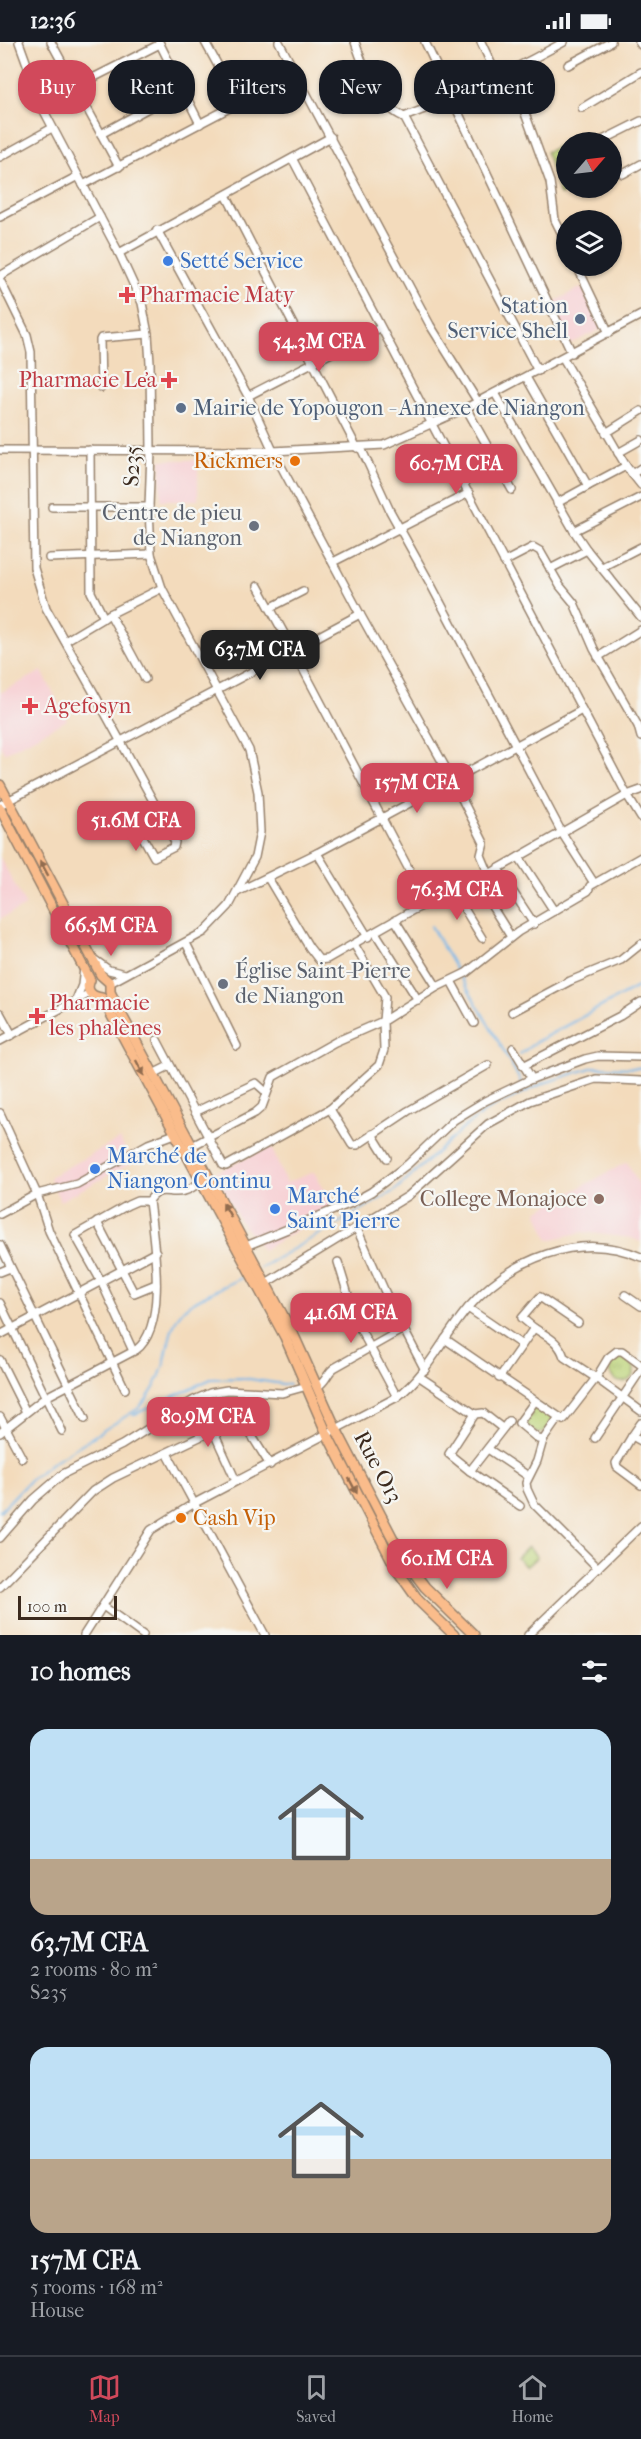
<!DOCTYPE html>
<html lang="en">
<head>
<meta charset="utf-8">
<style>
  body { margin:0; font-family:"IM FELL French Canon",serif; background:#20242c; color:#f1f3f6; height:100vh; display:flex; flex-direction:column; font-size:22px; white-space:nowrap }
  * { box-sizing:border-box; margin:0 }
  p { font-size:20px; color:#9ea1a6 }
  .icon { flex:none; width:33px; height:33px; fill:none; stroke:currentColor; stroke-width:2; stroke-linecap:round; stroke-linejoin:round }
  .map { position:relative; height:1593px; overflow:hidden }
  .panel { display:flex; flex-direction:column; background:#171b24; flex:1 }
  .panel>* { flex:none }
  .top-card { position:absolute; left:18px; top:18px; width:606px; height:54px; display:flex; gap:12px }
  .needle { width:39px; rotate:62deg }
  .tools { position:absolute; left:556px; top:90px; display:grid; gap:12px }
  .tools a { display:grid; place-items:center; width:66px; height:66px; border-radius:50%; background:#171b24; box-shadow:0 2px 4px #0004; font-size:30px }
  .scale { position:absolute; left:18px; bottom:15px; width:99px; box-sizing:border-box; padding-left:6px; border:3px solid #3b2a1e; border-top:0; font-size:16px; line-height:21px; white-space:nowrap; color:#3b2a1e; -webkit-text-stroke:4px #f6f6f2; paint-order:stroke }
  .price { position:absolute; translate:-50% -51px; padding:0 14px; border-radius:12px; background:#d1495b; color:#fff; font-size:20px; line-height:39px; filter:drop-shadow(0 2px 3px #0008) }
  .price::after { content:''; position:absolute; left:50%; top:36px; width:18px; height:14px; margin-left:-9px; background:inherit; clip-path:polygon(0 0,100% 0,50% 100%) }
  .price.on { background:#222; color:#fff }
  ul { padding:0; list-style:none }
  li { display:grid; align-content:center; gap:12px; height:318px; padding:0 30px }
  li span { display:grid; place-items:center; height:186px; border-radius:18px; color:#555 }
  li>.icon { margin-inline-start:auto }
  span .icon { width:108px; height:108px; fill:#fffc; stroke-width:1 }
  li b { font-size:26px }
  h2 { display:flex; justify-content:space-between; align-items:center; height:72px; padding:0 30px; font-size:26px }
  .tag { padding:0 21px; border-radius:24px; background:#171b24; box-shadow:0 2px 4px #0004; font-size:21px; line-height:54px }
  .tag.on { background:#d1495b; color:#fff }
  .status { display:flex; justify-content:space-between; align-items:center; height:42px; padding:0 30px; background:#171b24; direction:ltr }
  .status svg { height:16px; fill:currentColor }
  .dock { display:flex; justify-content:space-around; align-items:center; height:84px; border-top:2px solid #363941; background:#171b24; font-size:16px; color:#9ea1a6 }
  .dock a { display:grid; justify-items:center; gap:3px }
  .dock .on { color:#d1495b }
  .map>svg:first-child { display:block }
  .built { fill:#f7cfd3 }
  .grass { fill:url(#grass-tufts); stroke:#7c7f4c; stroke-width:1.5 }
  .garden { fill:#bdd479; stroke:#7c7f4c; stroke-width:1.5 }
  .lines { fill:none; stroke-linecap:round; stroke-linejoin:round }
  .stream { stroke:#75b7ea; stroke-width:2 }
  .minor-casing { stroke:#97826d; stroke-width:10 }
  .major-casing { stroke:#97826d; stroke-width:12 }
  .minor { stroke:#fff; stroke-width:7 }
  .major { stroke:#fabc8b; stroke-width:9 }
  .oneway { fill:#916c4f }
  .shop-dot { fill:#3f7fe0; stroke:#f6f6f2; stroke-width:2 }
  .health-dot { fill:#e0444e; stroke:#f6f6f2; stroke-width:2 }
  .service-dot { fill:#5c6f8a; stroke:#f6f6f2; stroke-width:2 }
  .food-dot { fill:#e8710a; stroke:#f6f6f2; stroke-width:2 }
  .worship-dot { fill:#6b7280; stroke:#f6f6f2; stroke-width:2 }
  .education-dot { fill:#8d6e63; stroke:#f6f6f2; stroke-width:2 }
  .labels { text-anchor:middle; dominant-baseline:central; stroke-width:4.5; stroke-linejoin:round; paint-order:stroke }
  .shop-label { font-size:22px; fill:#366cbe; stroke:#f6f6f2; text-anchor:start }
  .health-label { font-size:22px; fill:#be3a42; stroke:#f6f6f2; text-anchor:start }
  .service-label { font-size:22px; fill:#4e5e75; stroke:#f6f6f2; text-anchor:end }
  .food-label { font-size:22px; fill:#c56008; stroke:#f6f6f2; text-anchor:end }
  .street-label { font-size:22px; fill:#3b2a1e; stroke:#f6f6f2 }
  .worship-label { font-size:22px; fill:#5b616d; stroke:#f6f6f2; text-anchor:end }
  .education-label { font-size:22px; fill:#785e54; stroke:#f6f6f2; text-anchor:end }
</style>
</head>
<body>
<div class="status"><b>12:36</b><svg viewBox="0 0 49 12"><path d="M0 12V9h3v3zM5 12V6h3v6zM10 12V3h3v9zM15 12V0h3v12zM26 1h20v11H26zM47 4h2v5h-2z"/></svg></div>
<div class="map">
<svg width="641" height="1593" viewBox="0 0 641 1593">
  <defs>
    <pattern id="grass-tufts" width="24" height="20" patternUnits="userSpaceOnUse" patternTransform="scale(1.5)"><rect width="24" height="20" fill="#bdd479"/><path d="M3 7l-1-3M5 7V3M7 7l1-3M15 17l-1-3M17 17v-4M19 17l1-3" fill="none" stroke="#a3b668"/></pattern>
  </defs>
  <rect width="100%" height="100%" fill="#f6f6f2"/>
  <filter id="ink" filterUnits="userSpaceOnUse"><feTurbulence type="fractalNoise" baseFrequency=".0167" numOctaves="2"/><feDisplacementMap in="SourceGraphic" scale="12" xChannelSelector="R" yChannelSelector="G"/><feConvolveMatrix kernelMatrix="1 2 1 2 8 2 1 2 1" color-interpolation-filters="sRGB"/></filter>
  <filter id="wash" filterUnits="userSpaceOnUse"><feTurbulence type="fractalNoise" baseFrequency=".008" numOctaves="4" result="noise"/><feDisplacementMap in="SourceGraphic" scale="24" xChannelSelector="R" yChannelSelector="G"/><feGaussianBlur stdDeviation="1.35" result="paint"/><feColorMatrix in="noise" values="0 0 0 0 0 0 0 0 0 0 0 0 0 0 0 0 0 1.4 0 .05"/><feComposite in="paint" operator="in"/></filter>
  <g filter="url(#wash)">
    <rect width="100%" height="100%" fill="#f3dbbc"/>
    <g class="built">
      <polygon points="582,245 603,286 569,303 548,263"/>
      <rect x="161" y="418" width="37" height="40"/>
      <polygon points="42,629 67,678 4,711 0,703 0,651"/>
      <polygon points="0,815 26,864 0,877"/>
      <polygon points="120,1097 132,1121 60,1159 49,1135"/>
      <polygon points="271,1104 286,1141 314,1130 335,1166 263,1208 240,1179 215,1131"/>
      <polygon points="627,1120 641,1146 641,1200 631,1196 583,1190 549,1198 537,1169"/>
    </g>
    <g class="grass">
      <circle cx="622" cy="1328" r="12"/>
      <circle cx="539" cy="1378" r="13"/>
      <polygon points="528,1505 537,1515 526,1525 517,1516"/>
    </g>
    <polygon class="garden" points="563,102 567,112 567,146 574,146 560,153 546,110"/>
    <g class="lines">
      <g class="stream">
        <path d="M431,884C462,940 497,993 526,1050"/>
        <polyline points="520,1012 536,1000 641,943"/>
        <polyline points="260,1226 394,1149 466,1084 487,1068 544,1041 594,1025 641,1026"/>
        <polyline points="133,1373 211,1337 243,1336 289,1343"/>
        <path d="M0,1469L31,1437L53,1420L139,1366C151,1354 159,1338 164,1322C169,1303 170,1280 185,1266C198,1255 230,1242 247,1233"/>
      </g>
    </g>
  </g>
  <g filter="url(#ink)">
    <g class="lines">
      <g class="minor-casing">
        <g id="minor">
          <polyline points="19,0 44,69 119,211 142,261 148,292 150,321 151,409 149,465 151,512 162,546 249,708 258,750 260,790 255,815 229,864 204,890 110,941"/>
          <polyline points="51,0 119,125"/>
          <polyline points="159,0 200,82"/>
          <polyline points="205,0 239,62"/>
          <polyline points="279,0 430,283 478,360"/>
          <path d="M355,0C365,28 375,62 404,75L538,329"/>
          <polyline points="425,0 572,311"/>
          <polyline points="481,0 498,36"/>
          <polyline points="639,0 641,3"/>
          <polyline points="568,23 611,0"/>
          <polyline points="510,30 550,140 555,178 567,202"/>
          <polyline points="75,45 160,2"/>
          <polyline points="582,66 641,30"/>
          <path d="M404,75C460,54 512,29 564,0"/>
          <polyline points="101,92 183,47"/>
          <polyline points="601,99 641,79"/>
          <polyline points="0,115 52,86"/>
          <polyline points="293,118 627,753 641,776"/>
          <polyline points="623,132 641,122"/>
          <polyline points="83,143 296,31"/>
          <polyline points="226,153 357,406"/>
          <polyline points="0,175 78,134"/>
          <polyline points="157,188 248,354 273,409 360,572 453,739 484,801 481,813 489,832"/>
          <polyline points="119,211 331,95"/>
          <polyline points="577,224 609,291"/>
          <polyline points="0,234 100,175"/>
          <path d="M0,238L27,293L31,310L34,526L46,566C90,643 133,721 175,800L174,805L154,815L140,790L163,778"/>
          <polyline points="563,316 626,424 641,443"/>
          <polyline points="526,335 588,444 626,424"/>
          <polyline points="101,346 100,298 101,296 148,292"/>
          <polyline points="495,351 574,489 587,508 641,575"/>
          <polyline points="248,354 380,286"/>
          <polyline points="466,366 512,448"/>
          <polyline points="606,391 641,369"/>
          <polyline points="361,406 390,469 430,541 562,791 594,841"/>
          <polyline points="0,408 273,409 384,403 466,366 641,273"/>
          <polyline points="90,408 91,550 104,576"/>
          <polyline points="618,411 641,398"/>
          <polyline points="632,432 641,426"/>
          <polyline points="557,461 588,444"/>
          <polyline points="52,465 149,465"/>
          <polyline points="574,489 641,455"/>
          <polyline points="49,516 151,512"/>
          <polyline points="333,520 469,451"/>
          <polyline points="504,520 533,505 540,509 560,544 574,561 594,607 638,684 641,695"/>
          <polyline points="602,525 641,505"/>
          <polyline points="550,527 587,508"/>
          <polyline points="270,566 303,549"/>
          <polyline points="110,572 145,637"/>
          <polyline points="360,572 293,608 424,856 429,861 489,832 627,753 641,748"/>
          <polyline points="65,599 110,572 162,546"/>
          <polyline points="598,615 641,588"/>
          <polyline points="0,763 293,608 258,544"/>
          <polyline points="317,811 368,895"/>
          <polyline points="519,815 554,869"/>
          <polyline points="498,827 534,882"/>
          <polyline points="268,836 309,905 319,918 327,917 413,868 429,861"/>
          <polyline points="476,839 511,895"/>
          <polyline points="239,849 317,811 582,668"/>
          <polyline points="454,850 482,896"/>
          <polyline points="395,878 437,945"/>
          <polyline points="375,890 418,958"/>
          <polyline points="186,901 237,1004"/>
          <polyline points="95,918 109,928 125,932"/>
          <polyline points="451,939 474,981"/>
          <polyline points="76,958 82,943 84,926"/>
          <polyline points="512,970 570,939 621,918 641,902"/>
          <polyline points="0,971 12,993"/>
          <polyline points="157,998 223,1123 226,1124 330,1067 379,1023 384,1008 383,979 385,955 354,902"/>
          <polyline points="0,999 90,951"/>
          <polyline points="513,1006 532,1037"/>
          <polyline points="523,1024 620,974 641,960"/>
          <polyline points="153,1032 169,1024"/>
          <polyline points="330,1067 352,1103 357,1103 408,1069 488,1023"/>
          <polyline points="195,1070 256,1041 266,1050"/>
          <polyline points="0,1071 37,1152 49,1189 125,1347"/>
          <polyline points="372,1092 387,1116"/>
          <polyline points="188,1106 255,1071 262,1065 273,1035 335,1000 383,979 437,945 466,931 518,890 588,849 590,844 641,815"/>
          <polyline points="0,1172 37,1152 77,1142 148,1102 175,1092"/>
          <polyline points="97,1180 134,1251 156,1242"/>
          <polyline points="357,1187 390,1261 425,1328"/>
          <polyline points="0,1203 85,1377"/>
          <polyline points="246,1204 351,1161 371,1150 408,1122 454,1078 485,1059 529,1038 585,1017 598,1014 641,1015"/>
          <polyline points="338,1220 356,1279 397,1355"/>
          <polyline points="0,1230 10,1226"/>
          <polyline points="266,1241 408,1154 488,1082 530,1059 596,1037 641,1039"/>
          <polyline points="625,1253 641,1264"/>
          <polyline points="0,1261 62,1389"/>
          <polyline points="468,1266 522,1303"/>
          <path d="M534,1286C548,1295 559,1299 564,1315L596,1336L565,1376L563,1378L559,1375"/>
          <polyline points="0,1293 156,1210"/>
          <polyline points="445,1297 559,1375 543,1398 537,1419 526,1441 527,1447 534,1462 598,1526"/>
          <polyline points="133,1309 101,1239 75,1193 128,1163 137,1159 149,1159"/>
          <polyline points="0,1318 26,1370"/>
          <polyline points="641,1323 622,1309 617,1309 608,1316 596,1336 641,1369"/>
          <polyline points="420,1335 475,1372 483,1371 502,1386"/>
          <polyline points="499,1336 534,1286 522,1276 540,1255 578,1281"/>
          <path d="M317,1345C327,1339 326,1332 334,1326L403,1287"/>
          <polyline points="535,1359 519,1381 538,1397 543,1398"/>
          <polyline points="237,1370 270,1423"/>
          <polyline points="0,1375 22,1416"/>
          <polyline points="509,1379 470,1429 520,1464"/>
          <polyline points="641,1381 632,1394 641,1399"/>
          <path d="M0,1391L46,1355L136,1308C169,1284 153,1195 149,1159C161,1141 168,1154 184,1149C190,1148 195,1143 201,1140"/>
          <polyline points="632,1394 616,1421 617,1425 641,1443"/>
          <polyline points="595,1396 641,1328"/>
          <polyline points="488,1407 528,1434"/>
          <polyline points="167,1411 265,1593"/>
          <polyline points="470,1429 449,1412 475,1372"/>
          <polyline points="0,1496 33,1458 63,1432 122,1403 194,1358 210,1351 227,1348 282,1351 307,1344"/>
          <polyline points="0,1545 93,1449 113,1436 210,1390 215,1393 236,1439"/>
          <polyline points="103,1564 143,1593"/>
          <path d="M84,1593L151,1488L193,1462L397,1355C428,1332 443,1295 468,1266C510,1217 579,1188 641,1215"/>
          <polyline points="528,1593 641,1484"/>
        </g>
      </g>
      <g class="major-casing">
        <g id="major">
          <polyline points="0,743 101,933 110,941 110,950 119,968 295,1296 336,1387 403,1516 425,1545 474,1593"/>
          <path d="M0,766L90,938C85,948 91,955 102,956L106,963L285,1295L327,1392L397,1528L419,1559L454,1593"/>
        </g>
      </g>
      <use href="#minor" class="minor"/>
      <use href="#major" class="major"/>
    </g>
    <defs><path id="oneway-solid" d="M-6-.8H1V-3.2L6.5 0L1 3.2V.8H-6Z" transform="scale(1.5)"/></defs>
    <g class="oneway">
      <use href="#oneway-solid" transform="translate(44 826) rotate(-119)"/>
      <use href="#oneway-solid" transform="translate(140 1026) rotate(63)"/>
      <use href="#oneway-solid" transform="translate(227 1168) rotate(-119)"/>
      <use href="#oneway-solid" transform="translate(353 1444) rotate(62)"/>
    </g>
  </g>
  <g class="shop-dot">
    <circle cx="168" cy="219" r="6"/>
    <circle cx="95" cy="1127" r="6"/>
    <circle cx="275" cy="1167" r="6"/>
  </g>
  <g class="health-dot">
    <path d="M124 244h6v6h6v6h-6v6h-6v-6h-6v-6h6z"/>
    <path d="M166 329h6v6h6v6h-6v6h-6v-6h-6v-6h6z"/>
    <path d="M27 655h6v6h6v6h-6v6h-6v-6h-6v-6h6z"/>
    <path d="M34 965h6v6h6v6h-6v6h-6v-6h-6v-6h6z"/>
  </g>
  <g class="service-dot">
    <circle cx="580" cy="277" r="6"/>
    <circle cx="181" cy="366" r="6"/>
  </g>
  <g class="food-dot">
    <circle cx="295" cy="419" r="6"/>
    <circle cx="181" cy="1476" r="6"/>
  </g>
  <g class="worship-dot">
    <circle cx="254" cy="484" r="6"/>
    <circle cx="223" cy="942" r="6"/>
  </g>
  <circle class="education-dot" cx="599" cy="1157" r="6"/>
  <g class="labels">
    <g class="shop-label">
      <text x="180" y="219">Setté Service</text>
      <text x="107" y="1114">Marché de<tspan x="107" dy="25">Niangon Continu</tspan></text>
      <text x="287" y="1154">Marché<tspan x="287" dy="25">Saint Pierre</tspan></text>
    </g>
    <g class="health-label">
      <text x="139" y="253">Pharmacie Maty</text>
      <text x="157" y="338" text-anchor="end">Pharmacie Le̓a</text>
      <text x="44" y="664">Agefosyn</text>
      <text x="49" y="961">Pharmacie<tspan x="49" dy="25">les phalènes</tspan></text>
    </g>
    <g class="service-label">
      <text x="568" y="264">Station<tspan x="568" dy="25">Service Shell</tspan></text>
      <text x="193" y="366" text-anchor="start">Mairie de Yopougon - Annexe de Niangon</text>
    </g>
    <g class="food-label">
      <text x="283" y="419">Rickmers</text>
      <text x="193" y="1476" text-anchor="start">Cash Vip</text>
    </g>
    <g class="street-label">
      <text transform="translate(132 424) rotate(-88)">S235</text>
      <text transform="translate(378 1425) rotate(62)">Rue O13</text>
    </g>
    <g class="worship-label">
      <text x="242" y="471">Centre de pieu<tspan x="242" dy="25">de Niangon</tspan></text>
      <text x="235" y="929" text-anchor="start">Église Saint-Pierre<tspan x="235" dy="25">de Niangon</tspan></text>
    </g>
    <g class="education-label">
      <text x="587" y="1157">College Monajoce</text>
    </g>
  </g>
</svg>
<div class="tools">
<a><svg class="needle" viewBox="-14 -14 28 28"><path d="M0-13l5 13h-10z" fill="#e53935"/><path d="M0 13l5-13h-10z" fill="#9ea1a6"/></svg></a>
<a><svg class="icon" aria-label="layers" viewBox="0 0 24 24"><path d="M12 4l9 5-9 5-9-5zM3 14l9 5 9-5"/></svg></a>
</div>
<div class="scale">100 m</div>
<b class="price" style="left:319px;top:331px">54.3M CFA</b>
<b class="price" style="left:456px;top:453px">60.7M CFA</b>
<b class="price on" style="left:260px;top:639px">63.7M CFA</b>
<b class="price" style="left:417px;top:772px">157M CFA</b>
<b class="price" style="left:136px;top:810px">51.6M CFA</b>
<b class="price" style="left:457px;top:879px">76.3M CFA</b>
<b class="price" style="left:111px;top:915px">66.5M CFA</b>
<b class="price" style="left:351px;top:1302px">41.6M CFA</b>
<b class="price" style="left:208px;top:1406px">80.9M CFA</b>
<b class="price" style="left:447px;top:1548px">60.1M CFA</b>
<div class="top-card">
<a class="tag on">Buy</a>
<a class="tag">Rent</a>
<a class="tag">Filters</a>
<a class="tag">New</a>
<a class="tag">Apartment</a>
</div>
</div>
<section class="panel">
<h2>10 homes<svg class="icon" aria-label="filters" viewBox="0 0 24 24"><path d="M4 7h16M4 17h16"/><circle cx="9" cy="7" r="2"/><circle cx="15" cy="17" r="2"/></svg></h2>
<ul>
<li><span style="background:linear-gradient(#bfe0f5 70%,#b9a48a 0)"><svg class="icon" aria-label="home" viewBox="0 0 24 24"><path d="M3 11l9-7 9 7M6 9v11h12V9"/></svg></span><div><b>63.7M CFA</b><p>2 rooms · 80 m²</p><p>S235</p></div></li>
<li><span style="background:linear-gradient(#bfe0f5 60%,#b9a48a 0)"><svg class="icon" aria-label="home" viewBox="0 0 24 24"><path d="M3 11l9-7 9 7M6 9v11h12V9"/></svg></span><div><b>157M CFA</b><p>5 rooms · 168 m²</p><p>House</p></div></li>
</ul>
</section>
<nav class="dock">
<a class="on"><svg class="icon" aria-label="map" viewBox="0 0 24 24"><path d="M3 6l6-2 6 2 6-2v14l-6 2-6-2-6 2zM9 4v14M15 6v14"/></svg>Map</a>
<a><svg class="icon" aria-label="saved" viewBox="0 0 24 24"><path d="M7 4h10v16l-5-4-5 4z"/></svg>Saved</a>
<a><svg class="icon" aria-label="home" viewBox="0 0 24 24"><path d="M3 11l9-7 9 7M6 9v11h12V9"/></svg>Home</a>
</nav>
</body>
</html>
